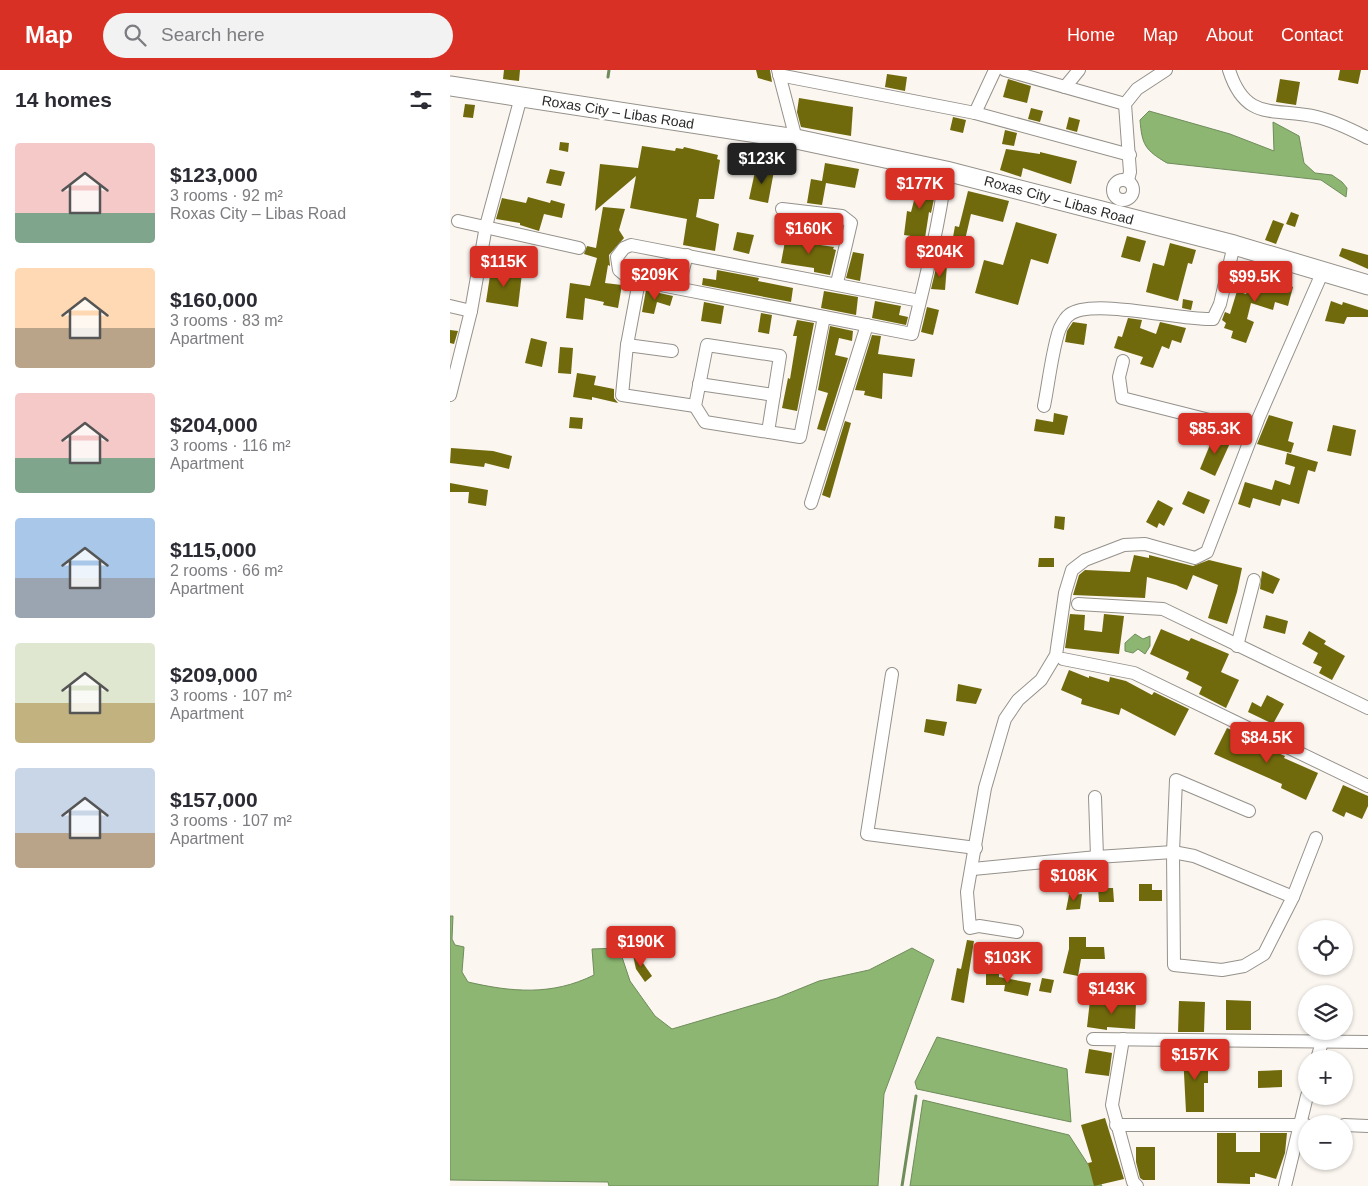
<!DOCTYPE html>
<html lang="en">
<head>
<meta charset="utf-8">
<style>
  body { margin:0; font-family:Arial,sans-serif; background:#f2f2f3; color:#2b2b33; height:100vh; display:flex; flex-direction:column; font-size:19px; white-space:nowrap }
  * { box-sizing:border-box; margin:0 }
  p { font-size:16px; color:#7c7c81 }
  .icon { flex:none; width:28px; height:28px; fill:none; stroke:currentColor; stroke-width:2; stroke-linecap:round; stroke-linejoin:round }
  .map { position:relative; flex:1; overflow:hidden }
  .panel { display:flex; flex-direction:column; background:#fff; width:450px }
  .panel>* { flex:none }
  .tools { position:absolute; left:848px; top:850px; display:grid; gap:10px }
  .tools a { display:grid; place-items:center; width:55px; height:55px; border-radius:50%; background:#fff; box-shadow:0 1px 4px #0004; font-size:25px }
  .price { position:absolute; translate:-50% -42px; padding:0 11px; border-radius:5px; background:#d93025; color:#fff; font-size:16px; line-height:32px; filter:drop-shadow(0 1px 2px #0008) }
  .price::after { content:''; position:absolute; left:50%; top:30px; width:15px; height:11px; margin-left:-8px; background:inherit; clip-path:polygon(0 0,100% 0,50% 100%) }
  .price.active { background:#222; color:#fff }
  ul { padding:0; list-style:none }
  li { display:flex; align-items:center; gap:15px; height:125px; padding:0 15px }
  li span { display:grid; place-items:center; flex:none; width:140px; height:100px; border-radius:5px; color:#555 }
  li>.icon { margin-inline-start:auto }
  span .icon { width:60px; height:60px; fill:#fffc; stroke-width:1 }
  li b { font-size:21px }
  h2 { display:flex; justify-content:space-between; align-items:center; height:60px; padding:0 15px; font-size:21px }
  header { display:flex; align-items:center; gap:30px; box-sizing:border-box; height:70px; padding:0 25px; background:#d93025; color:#fff }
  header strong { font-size:24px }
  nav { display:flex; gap:28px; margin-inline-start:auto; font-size:18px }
  .search { width:350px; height:45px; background:#f2f2f3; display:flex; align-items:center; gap:12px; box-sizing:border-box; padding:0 18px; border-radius:28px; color:#7c7c81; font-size:19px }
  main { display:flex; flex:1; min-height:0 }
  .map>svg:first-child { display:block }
  .water { fill:#8cb671; stroke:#6f8c5b }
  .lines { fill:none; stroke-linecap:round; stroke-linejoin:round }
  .stream { stroke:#6f8c5b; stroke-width:3 }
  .building { fill:#706a0c }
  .minor-casing { stroke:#95918b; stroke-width:14 }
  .secondary-casing { stroke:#95918b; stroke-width:21 }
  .minor { stroke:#fff; stroke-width:12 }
  .secondary { stroke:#fff; stroke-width:19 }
  .labels { text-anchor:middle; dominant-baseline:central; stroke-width:5; stroke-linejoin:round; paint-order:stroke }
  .street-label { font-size:14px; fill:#2c2b29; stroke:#fff }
</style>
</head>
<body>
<header>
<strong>Map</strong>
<div class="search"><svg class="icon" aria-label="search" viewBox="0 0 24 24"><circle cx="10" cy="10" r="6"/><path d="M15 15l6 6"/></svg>Search here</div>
<nav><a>Home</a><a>Map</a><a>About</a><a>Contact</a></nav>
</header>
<main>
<section class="panel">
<h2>14 homes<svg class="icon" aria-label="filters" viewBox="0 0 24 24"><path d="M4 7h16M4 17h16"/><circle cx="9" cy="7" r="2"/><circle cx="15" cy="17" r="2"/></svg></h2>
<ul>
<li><span style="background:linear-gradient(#f6c9c9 70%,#7fa58c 0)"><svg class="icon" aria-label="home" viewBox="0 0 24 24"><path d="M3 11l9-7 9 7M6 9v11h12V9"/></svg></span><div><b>$123,000</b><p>3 rooms · 92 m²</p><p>Roxas City – Libas Road</p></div></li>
<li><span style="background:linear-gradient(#ffd9b3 60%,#b9a48a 0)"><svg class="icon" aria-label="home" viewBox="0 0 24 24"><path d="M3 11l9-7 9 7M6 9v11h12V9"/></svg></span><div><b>$160,000</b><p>3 rooms · 83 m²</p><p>Apartment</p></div></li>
<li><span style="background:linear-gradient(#f6c9c9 65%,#7fa58c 0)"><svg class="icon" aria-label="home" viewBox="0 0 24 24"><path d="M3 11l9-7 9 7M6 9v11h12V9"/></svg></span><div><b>$204,000</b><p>3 rooms · 116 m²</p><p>Apartment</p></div></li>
<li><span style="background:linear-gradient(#a9c7e8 60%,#9aa5b1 0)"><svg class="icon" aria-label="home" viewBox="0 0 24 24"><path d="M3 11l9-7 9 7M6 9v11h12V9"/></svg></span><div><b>$115,000</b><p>2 rooms · 66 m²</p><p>Apartment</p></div></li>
<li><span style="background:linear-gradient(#dfe7d0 60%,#c2b280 0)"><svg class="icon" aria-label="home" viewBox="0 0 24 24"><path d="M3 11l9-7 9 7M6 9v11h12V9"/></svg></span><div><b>$209,000</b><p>3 rooms · 107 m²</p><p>Apartment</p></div></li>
<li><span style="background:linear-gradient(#c9d6e8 65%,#b9a48a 0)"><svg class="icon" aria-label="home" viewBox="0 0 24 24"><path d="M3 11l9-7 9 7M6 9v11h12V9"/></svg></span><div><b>$157,000</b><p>3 rooms · 107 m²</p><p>Apartment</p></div></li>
</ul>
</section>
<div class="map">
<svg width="918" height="1116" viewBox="0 0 918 1116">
  <rect width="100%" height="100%" fill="#fbf6f0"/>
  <g class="water">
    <path d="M699,41L780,64L824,81L823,52L849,66L854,93L865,103L882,105L892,112L897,118L896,127L871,110L717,93C695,80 692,75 690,50Z"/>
    <polygon points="685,564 693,569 700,566 700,576 695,584 688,579 683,583 675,581 675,573"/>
    <path d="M0,846H3L2,869L5,875L14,877L12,902L18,912C61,922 102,926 144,905L142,879L169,878L180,911L205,946L222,959L327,928L369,911L419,900L462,878L484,890L434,1024L428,1116H159L158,1112L0,1110Z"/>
    <polygon points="487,967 617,999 621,1052 467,1019 465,1012"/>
    <polygon points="473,1030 619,1065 652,1116 460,1116"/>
  </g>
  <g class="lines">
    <g class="stream">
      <polyline points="158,7 159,0"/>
      <polyline points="452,1116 466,1026"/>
    </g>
  </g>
  <g class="building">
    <polygon points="54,0 70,0 69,11 53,9"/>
    <polygon points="306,0 320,0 322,12 308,8"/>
    <polygon points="890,0 911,0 908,14 888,10"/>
    <polygon points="437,4 457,7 455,21 435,17"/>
    <polygon points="558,9 581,16 577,33 553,27"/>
    <polygon points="830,9 850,12 846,35 826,32"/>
    <polygon points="349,28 403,37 401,66 351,57 347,42"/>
    <polygon points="15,34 25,35 23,48 13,47"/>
    <polygon points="581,38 593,41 590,52 578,49"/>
    <polygon points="503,47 516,50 513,63 500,60"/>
    <polygon points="619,47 630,50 627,62 616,59"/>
    <polygon points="555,60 567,63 564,76 552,74"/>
    <polygon points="110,72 119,73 118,82 109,80"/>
    <polygon points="192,76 225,81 226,78 233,79 234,77 268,85 267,89 270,90 264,129 249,129 246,147 269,154 265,181 233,175 237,149 180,138 186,106 145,141 150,94 188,98"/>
    <polygon points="556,79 590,84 590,82 627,91 621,114 573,98 571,107 550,100"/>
    <polygon points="375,93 409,99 405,118 376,113 372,135 357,133 361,109 372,111"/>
    <polygon points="306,97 324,101 318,133 299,129"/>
    <polygon points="100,99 115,102 111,116 96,113"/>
    <polygon points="470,108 484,112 480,127 484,129 481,143 479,142 475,168 454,165 457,141 461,142"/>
    <polygon points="518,121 559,131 553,152 521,144 515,170 503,167 505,156 509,157"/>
    <polygon points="78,127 100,133 101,130 115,134 112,148 94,144 89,161 70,155 70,153 46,149 52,128 76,133"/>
    <polygon points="153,137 175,139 169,160 174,168 159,185 160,196 158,195 155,213 172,215 168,238 153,235 154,232 135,228 133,250 116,248 120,213 140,216 147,188 134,184 137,176 146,178"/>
    <polygon points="841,142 849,145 845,157 836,154"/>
    <polygon points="823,150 834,154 826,174 815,170"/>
    <polygon points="566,152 607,164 598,194 581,189 568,235 525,223 534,190 553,195"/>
    <polygon points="287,162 304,165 299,184 283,180"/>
    <polygon points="336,166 350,169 350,172 384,177 383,179 386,180 380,205 364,202 364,198 331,193"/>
    <polygon points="677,166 696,171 690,192 671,187"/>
    <polygon points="720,173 746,180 742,194 738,193 728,231 696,222 703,193 714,196"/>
    <polygon points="892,178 918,185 918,199 889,186"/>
    <polygon points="403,182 414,184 410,211 396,208"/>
    <polygon points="487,194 497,195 495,220 481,219"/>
    <polygon points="788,194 793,195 788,219 782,218"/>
    <polygon points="41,199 72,203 68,237 36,232"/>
    <polygon points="805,199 820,203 817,211 835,213 843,217 838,236 825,232 823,240 801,233 797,249 804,252 796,273 781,268 783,261 774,258 776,253 772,250 775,242 780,244 787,221 796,224"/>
    <polygon points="267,200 309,208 308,211 343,218 341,232 252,215 253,208 266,210"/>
    <polygon points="196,220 223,226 220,236 207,232 204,244 192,242"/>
    <polygon points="374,221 408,227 406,245 371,238"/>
    <polygon points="733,229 743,231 741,240 732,238"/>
    <polygon points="425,231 451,236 449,245 458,247 456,255 422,248"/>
    <polygon points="881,231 892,235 893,232 918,240 918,247 897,247 894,254 875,251"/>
    <polygon points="254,232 274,236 271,254 251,251"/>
    <polygon points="477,237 489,240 483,265 471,262"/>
    <polygon points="311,243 322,245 319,264 308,262"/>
    <polygon points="678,248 692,250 690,258 706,264 710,252 736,258 731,273 722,270 719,279 712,276 703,298 690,294 693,287 664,278 668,266 672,267"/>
    <polygon points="347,250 364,253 347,341 332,338 338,308 340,309 347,266 343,266"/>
    <polygon points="623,252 637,254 634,275 615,272 617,261"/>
    <polygon points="380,256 403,261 402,271 389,268 385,285 398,288 375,361 367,359 378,323 368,320"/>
    <polygon points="0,260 8,261 4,274 0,273"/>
    <polygon points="422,265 431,266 428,284 465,289 462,307 433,303 432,329 414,325 415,321 405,320"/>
    <polygon points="81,268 97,272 92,297 75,293"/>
    <polygon points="110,277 123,278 121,304 108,303"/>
    <polygon points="127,303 146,306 144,315 164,319 164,328 168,333 142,327 142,330 123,327"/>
    <polygon points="604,343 618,346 614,365 584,361 586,349 603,352"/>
    <polygon points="819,345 843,352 838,371 844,373 841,383 807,374"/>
    <polygon points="120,347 133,348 132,359 119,358"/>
    <polygon points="395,351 401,353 380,428 372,425"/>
    <polygon points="883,355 906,360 901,386 877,381"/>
    <polygon points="764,365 781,371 765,406 750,399"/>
    <polygon points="1,378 43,381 62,386 59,399 35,393 34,397 0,393"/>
    <polygon points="837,383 868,392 865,402 858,400 849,434 832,429 830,436 803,428 800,438 788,434 795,412 822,420 825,410 840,415 845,397 835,394"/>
    <polygon points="0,413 38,420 36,436 18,433 19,422 0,422"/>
    <polygon points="738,421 760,430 754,444 732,434"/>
    <polygon points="708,430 723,438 714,456 709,453 707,458 696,452"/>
    <polygon points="605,446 615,447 614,460 604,458"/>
    <polygon points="684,485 699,488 699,485 743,496 759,490 792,498 787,522 777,554 758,548 768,515 743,505 737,520 726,515 697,507 695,528 623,525 629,505 635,500 680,502"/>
    <polygon points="589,488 604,488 604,497 588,497"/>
    <polygon points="812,501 830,509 823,524 810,519"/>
    <polygon points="620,544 635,545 634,560 652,562 654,544 674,546 669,584 615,578"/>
    <polygon points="816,545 838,551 835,564 813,558"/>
    <polygon points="711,559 739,571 741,568 779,584 771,602 789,610 776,638 749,624 752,617 736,609 739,602 700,584"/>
    <polygon points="859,561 876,571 874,574 895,586 882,610 869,603 872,597 863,593 868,583 852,574"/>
    <polygon points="619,600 639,608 639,606 659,612 660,607 676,611 702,625 704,622 739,639 725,666 671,638 669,645 631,634 632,629 611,620"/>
    <polygon points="508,614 532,619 526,634 506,631"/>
    <polygon points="817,625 834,634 823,654 798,642 802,632 811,637"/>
    <polygon points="476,649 497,652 494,666 474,662"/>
    <polygon points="777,658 792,665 790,668 825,684 826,682 835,686 834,688 868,703 856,730 831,718 832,714 764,684"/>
    <polygon points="893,715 918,726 918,736 912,749 896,742 894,747 882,741"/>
    <polygon points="689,814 702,814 702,820 712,820 712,831 689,831"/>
    <polygon points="648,818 663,818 664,832 649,832"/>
    <polygon points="632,824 630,839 616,840 619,825"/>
    <polygon points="619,867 636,867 636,877 654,877 655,889 631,889 628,906 613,903 619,879"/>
    <polygon points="517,870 524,871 514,933 501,930 507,898 511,899"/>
    <polygon points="184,880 202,906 195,912 186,899 182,881"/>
    <polygon points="536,901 549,901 549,907 581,913 578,926 554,921 555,915 536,915"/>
    <polygon points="592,908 604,910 601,923 589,921"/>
    <polygon points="640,930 664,933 664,931 686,932 685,959 657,957 657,960 637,957"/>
    <polygon points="776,930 801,931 801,960 776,960"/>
    <polygon points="729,931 755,932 754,962 728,962"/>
    <polygon points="639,979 662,983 659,1006 635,1003"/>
    <polygon points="733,984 758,984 758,1013 754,1013 754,1042 736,1042"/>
    <polygon points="832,1000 832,1017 808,1018 808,1001"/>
    <polygon points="655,1048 674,1109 644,1116 638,1093 642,1092 631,1055"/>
    <polygon points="767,1063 786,1063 786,1082 810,1082 810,1063 837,1063 835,1083 826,1109 805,1103 805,1107 800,1107 800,1114 767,1113"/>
    <polygon points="686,1077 705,1077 705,1110 693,1110 690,1108 686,1092"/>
  </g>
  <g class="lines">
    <g class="minor-casing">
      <g id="minor">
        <polyline points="328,0 346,69"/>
        <polyline points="555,0 675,34"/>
        <path d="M779,0C796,53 825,37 867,47C885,51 902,60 918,68"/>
        <polyline points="329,5 525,43 680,85"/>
        <polyline points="615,17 629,0"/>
        <polyline points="525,43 545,0"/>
        <circle cx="673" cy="120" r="10"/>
        <polyline points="678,110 680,102 675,34 687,19 716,0"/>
        <polyline points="332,139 392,146 401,153 387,213"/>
        <polyline points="8,151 129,178"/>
        <polyline points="228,218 237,185"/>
        <path d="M470,231L181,175L174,178L167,187L169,200L180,209L462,264C475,211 489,156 496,101"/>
        <polyline points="0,236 21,241"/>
        <polyline points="177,275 189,211"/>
        <polyline points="222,281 177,275 172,325 245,336"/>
        <polyline points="673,291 669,307 672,328 803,361"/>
        <polyline points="249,314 324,325"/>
        <polyline points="0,325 21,241 36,156 71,27"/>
        <path d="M594,336C598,317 603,274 610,258C612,254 616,247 619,245C641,227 732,251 763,249L770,234L784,175"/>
        <polyline points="318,362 330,286 257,275 245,336 255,352 350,367 374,247"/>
        <polyline points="361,433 417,255"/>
        <polyline points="628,534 713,539 918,638"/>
        <polyline points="787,576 804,510"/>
        <polyline points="613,589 684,603 918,716"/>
        <polyline points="442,604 417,764 526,778"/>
        <polyline points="645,727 647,787"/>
        <polyline points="799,741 726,710 723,782 724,895 772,900 794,896 814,884 843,827 866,768"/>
        <polyline points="523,799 647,787 723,782 744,786 843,827"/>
        <polyline points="567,862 529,856 520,858 517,822 535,718 555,649 568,630 591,610 606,585 615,523 622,500 635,490 674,475 695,474 745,488 757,482 809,347 873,201"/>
        <polyline points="643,969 918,972"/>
        <polyline points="673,969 662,1035 683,1112 687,1116"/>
        <polyline points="867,989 872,972"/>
        <polyline points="666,1055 856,1055"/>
        <polyline points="894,1055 918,1056"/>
        <polyline points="835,1116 857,1026"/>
      </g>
    </g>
    <g class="secondary-casing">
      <polyline id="secondary" points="0,16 346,69 496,101 784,175 918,215"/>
    </g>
    <use href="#minor" class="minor"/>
    <use href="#secondary" class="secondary"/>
  </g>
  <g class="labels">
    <g class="street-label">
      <text transform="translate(168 42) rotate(9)">Roxas City – Libas Road</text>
      <text transform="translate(609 130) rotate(15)">Roxas City – Libas Road</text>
    </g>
  </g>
</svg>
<div class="tools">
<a><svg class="icon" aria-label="locate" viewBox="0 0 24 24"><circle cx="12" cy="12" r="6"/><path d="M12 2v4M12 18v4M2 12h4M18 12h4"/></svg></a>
<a><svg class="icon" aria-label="layers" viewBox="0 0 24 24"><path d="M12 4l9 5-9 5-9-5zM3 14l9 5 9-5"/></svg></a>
<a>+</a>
<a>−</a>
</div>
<b class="price active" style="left:312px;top:115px">$123K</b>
<b class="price" style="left:470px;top:140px">$177K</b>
<b class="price" style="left:359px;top:185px">$160K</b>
<b class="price" style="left:490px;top:208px">$204K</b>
<b class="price" style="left:54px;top:218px">$115K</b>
<b class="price" style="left:205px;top:231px">$209K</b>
<b class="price" style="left:805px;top:233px">$99.5K</b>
<b class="price" style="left:765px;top:385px">$85.3K</b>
<b class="price" style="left:817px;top:694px">$84.5K</b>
<b class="price" style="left:624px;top:832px">$108K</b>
<b class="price" style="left:191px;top:898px">$190K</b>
<b class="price" style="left:558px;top:914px">$103K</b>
<b class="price" style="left:662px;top:945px">$143K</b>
<b class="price" style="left:745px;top:1011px">$157K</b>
</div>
</main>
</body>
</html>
